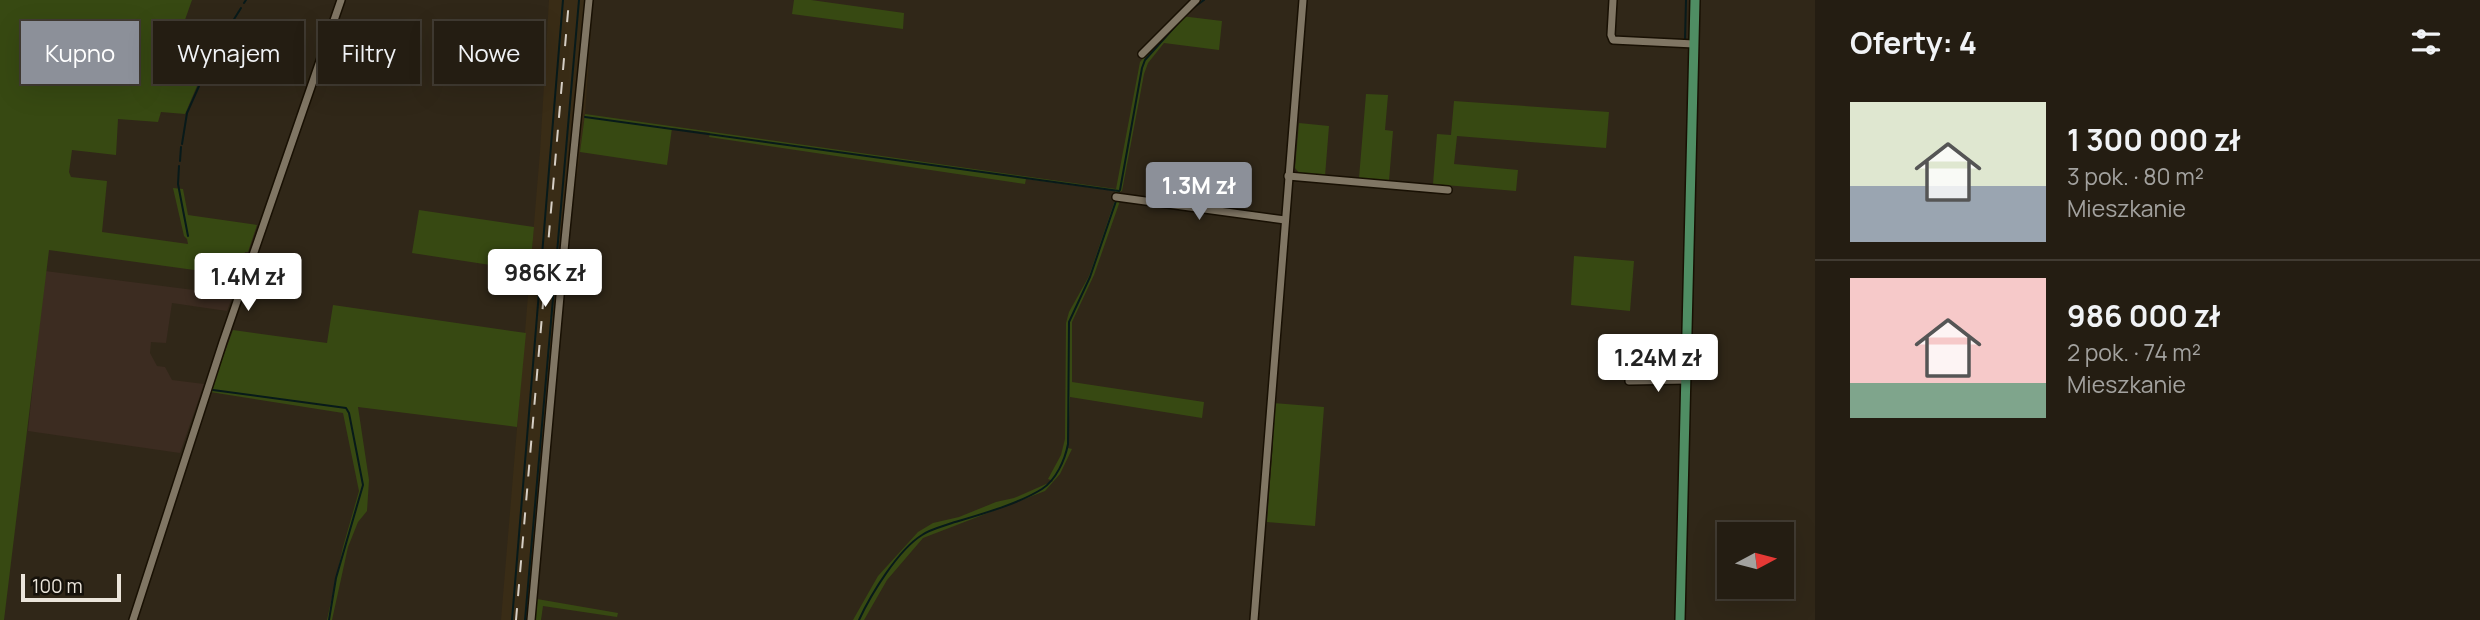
<!DOCTYPE html>
<html lang="pl">
<head>
<meta charset="utf-8">
<style>
  body { margin:0; font-family:Manrope,sans-serif; background:#2c261b; color:#f1f3f6; height:100vh; display:flex; flex-direction:column; font-size:26px; white-space:nowrap }
  * { box-sizing:border-box; margin:0 }
  p { font-size:23px; color:#a3a29f }
  .icon { flex:none; width:38px; height:38px; fill:none; stroke:currentColor; stroke-width:2; stroke-linecap:round; stroke-linejoin:round }
  .map { position:relative; flex:1; overflow:hidden }
  .drawer { display:flex; flex-direction:column; background:#241d12; width:665px }
  .drawer>* { flex:none }
  .guide { position:absolute; left:21px; top:21px; width:665px; height:63px; display:flex; gap:14px }
  .needle { width:46px; rotate:83deg }
  .fabs { position:absolute; left:1717px; top:522px; display:grid; gap:14px }
  .fabs a { display:grid; place-items:center; width:77px; height:77px; border-radius:0px; background:#241d12; box-shadow:0 7px 28px #0002,0 0 0 2px #413b32; font-size:35px }
  .scale { position:absolute; left:21px; bottom:18px; width:100px; box-sizing:border-box; padding-left:7px; border:4px solid #ebe5db; border-top:0; font-size:19px; line-height:24px; white-space:nowrap; color:#ebe5db; -webkit-text-stroke:5px #15110a; paint-order:stroke }
  .price { position:absolute; translate:-50% -60px; padding:0 16px; border-radius:7px; background:#fff; color:#222; font-size:23px; line-height:46px; filter:drop-shadow(0 2px 4px #0008) }
  .price::after { content:''; position:absolute; left:50%; top:42px; width:21px; height:16px; margin-left:-10px; background:inherit; clip-path:polygon(0 0,100% 0,50% 100%) }
  .price.active { background:#8c9099; color:#fff }
  ul { padding:0; list-style:none }
  li { display:flex; align-items:center; gap:21px; height:175px; padding:0 35px }
  li+li { border-top:2px solid #413b32 }
  li span { display:grid; place-items:center; flex:none; width:196px; height:140px; border-radius:0px; color:#555 }
  li>.icon { margin-inline-start:auto }
  span .icon { width:84px; height:84px; fill:#fffc; stroke-width:1 }
  li b { font-size:30px }
  h2 { display:flex; justify-content:space-between; align-items:center; height:84px; padding:0 35px; font-size:30px }
  .pill { padding:0 24px; border-radius:0px; background:#241d12; box-shadow:0 7px 28px #0002,0 0 0 2px #413b32; font-size:24px; line-height:63px }
  .pill.active { background:#8c9099; color:#fff }
  main { display:flex; flex:1; min-height:0 }
  .map>svg:first-child { display:block }
  .industrial { fill:#3c2c21 }
  .built { fill:#392c16 }
  .green { fill:#374912 }
  .lines { fill:none; stroke-linecap:round; stroke-linejoin:round }
  .stream { stroke:#081a1a; stroke-width:2 }
  .minor-casing { stroke:#181003; stroke-width:10 }
  .major-casing { stroke:#181003; stroke-width:12 }
  .minor { stroke:#807664; stroke-width:7 }
  .major { stroke:#4f8d63; stroke-width:9 }
  .rail { stroke:#d6cfc5; stroke-width:2; stroke-dasharray:12 12; stroke-linecap:butt }
</style>
</head>
<body>
<main>
<div class="map">
<svg width="1815" height="620" viewBox="0 0 1815 620">
  <rect width="100%" height="100%" fill="#302718"/>
  <polygon class="industrial" points="45,271 233,295 227,311 172,303 166,343 151,342 150,353 157,366 165,367 172,380 204,384 180,453 28,431"/>
  <polygon class="built" points="549,0 593,0 585,114 568,243 535,620 501,620 540,152"/>
  <g class="green">
    <polygon points="0,0 192,0 181,31 228,35 205,79 200,79 185,114 161,112 158,122 118,119 116,155 72,150 69,172 71,177 107,181 102,232 188,244 187,239 184,236 173,188 183,189 188,215 257,225 248,252 245,252 238,276 49,250 4,620 0,620"/>
    <polygon points="794,0 811,0 904,13 903,29 792,14"/>
    <polygon points="1181,16 1222,21 1219,50 1164,43 1148,63 1144,74 1122,191 1119,192 1118,195 1115,194 1115,191 1026,179 1025,184 709,137 710,133 672,128 667,165 580,152 585,114 1116,189 1140,62"/>
    <polygon points="1366,94 1388,95 1385,130 1393,131 1389,181 1359,178"/>
    <polygon points="1454,101 1609,112 1606,148 1457,136 1454,164 1518,170 1516,191 1433,184 1437,134 1451,135"/>
    <polygon points="1299,123 1329,126 1325,176 1300,174 1295,168"/>
    <polygon points="1115,200 1120,201 1094,275 1072,322 1072,382 1204,402 1202,418 1070,397 1068,448 1072,449 1060,474 1045,491 923,538 887,580 864,620 853,620 878,576 918,532 933,523 959,517 996,502 1014,498 1053,481 1048,479 1061,455 1065,439 1066,323 1069,312 1089,276"/>
    <polygon points="419,210 534,227 530,271 412,253"/>
    <polygon points="1574,256 1634,261 1630,311 1571,305"/>
    <polygon points="333,305 526,333 517,427 358,407 369,480 367,511 358,522 348,547 332,620 327,620 343,547 359,491 343,413 210,392 233,330 327,343"/>
    <polygon points="1273,403 1324,407 1315,526 1267,522 1273,442 1270,441"/>
    <polygon points="537,599 618,613 617,617 543,606 541,620 535,620"/>
  </g>
  <g class="lines">
    <g class="stream">
      <polyline points="244,3 246,0"/>
      <polyline points="1193,8 1204,0"/>
      <polyline points="1685,40 1686,0"/>
      <polyline points="202,80 218,45 241,8"/>
      <polyline points="585,117 1119,191"/>
      <polyline points="182,144 187,113 199,86"/>
      <polyline points="180,161 181,147"/>
      <polyline points="179,166 178,184 188,236"/>
      <polyline points="1120,190 1142,68 1145,60 1179,22"/>
      <polyline points="213,390 346,408 349,413 363,485 336,578 329,620"/>
      <polyline points="512,620 563,0"/>
      <polyline points="525,620 579,0"/>
      <path d="M859,620C871,594 898,550 922,535C931,529 941,527 952,523C979,515 1018,504 1042,489C1056,480 1065,460 1068,444L1069,322L1090,277L1116,201"/>
    </g>
    <g class="minor-casing">
      <g id="minor">
        <polyline points="1613,0 1611,35 1613,40 1694,44"/>
        <polyline points="1142,54 1196,0"/>
        <polyline points="1288,176 1448,190"/>
        <polyline points="1116,197 1285,220"/>
        <polyline points="1629,381 1686,380"/>
        <polyline points="133,620 223,342 341,0"/>
        <polyline points="531,620 565,240 589,0"/>
        <polyline points="1254,620 1303,0"/>
      </g>
    </g>
    <g class="major-casing">
      <polyline id="major" points="1680,620 1695,0"/>
    </g>
    <use href="#minor" class="minor"/>
    <use href="#major" class="major"/>
    <polyline class="rail" points="516,620 569,0"/>
  </g>
</svg>
<div class="fabs">
<a><svg class="needle" viewBox="-14 -14 28 28"><path d="M0-13l5 13h-10z" fill="#e53935"/><path d="M0 13l5-13h-10z" fill="#a3a29f"/></svg></a>
</div>
<div class="scale">100 m</div>
<b class="price active" style="left:1199px;top:222px">1.3M zł</b>
<b class="price" style="left:545px;top:309px">986K zł</b>
<b class="price" style="left:248px;top:313px">1.4M zł</b>
<b class="price" style="left:1658px;top:394px">1.24M zł</b>
<div class="guide">
<a class="pill active">Kupno</a>
<a class="pill">Wynajem</a>
<a class="pill">Filtry</a>
<a class="pill">Nowe</a>
</div>
</div>
<section class="drawer">
<h2>Oferty: 4<svg class="icon" aria-label="filters" viewBox="0 0 24 24"><path d="M4 7h16M4 17h16"/><circle cx="9" cy="7" r="2"/><circle cx="15" cy="17" r="2"/></svg></h2>
<ul>
<li><span style="background:linear-gradient(#dfe7d0 60%,#9aa5b1 0)"><svg class="icon" aria-label="home" viewBox="0 0 24 24"><path d="M3 11l9-7 9 7M6 9v11h12V9"/></svg></span><div><b>1 300 000 zł</b><p>3 pok. · 80 m²</p><p>Mieszkanie</p></div></li>
<li><span style="background:linear-gradient(#f6c9c9 75%,#7fa58c 0)"><svg class="icon" aria-label="home" viewBox="0 0 24 24"><path d="M3 11l9-7 9 7M6 9v11h12V9"/></svg></span><div><b>986 000 zł</b><p>2 pok. · 74 m²</p><p>Mieszkanie</p></div></li>
</ul>
</section>
</main>
</body>
</html>
